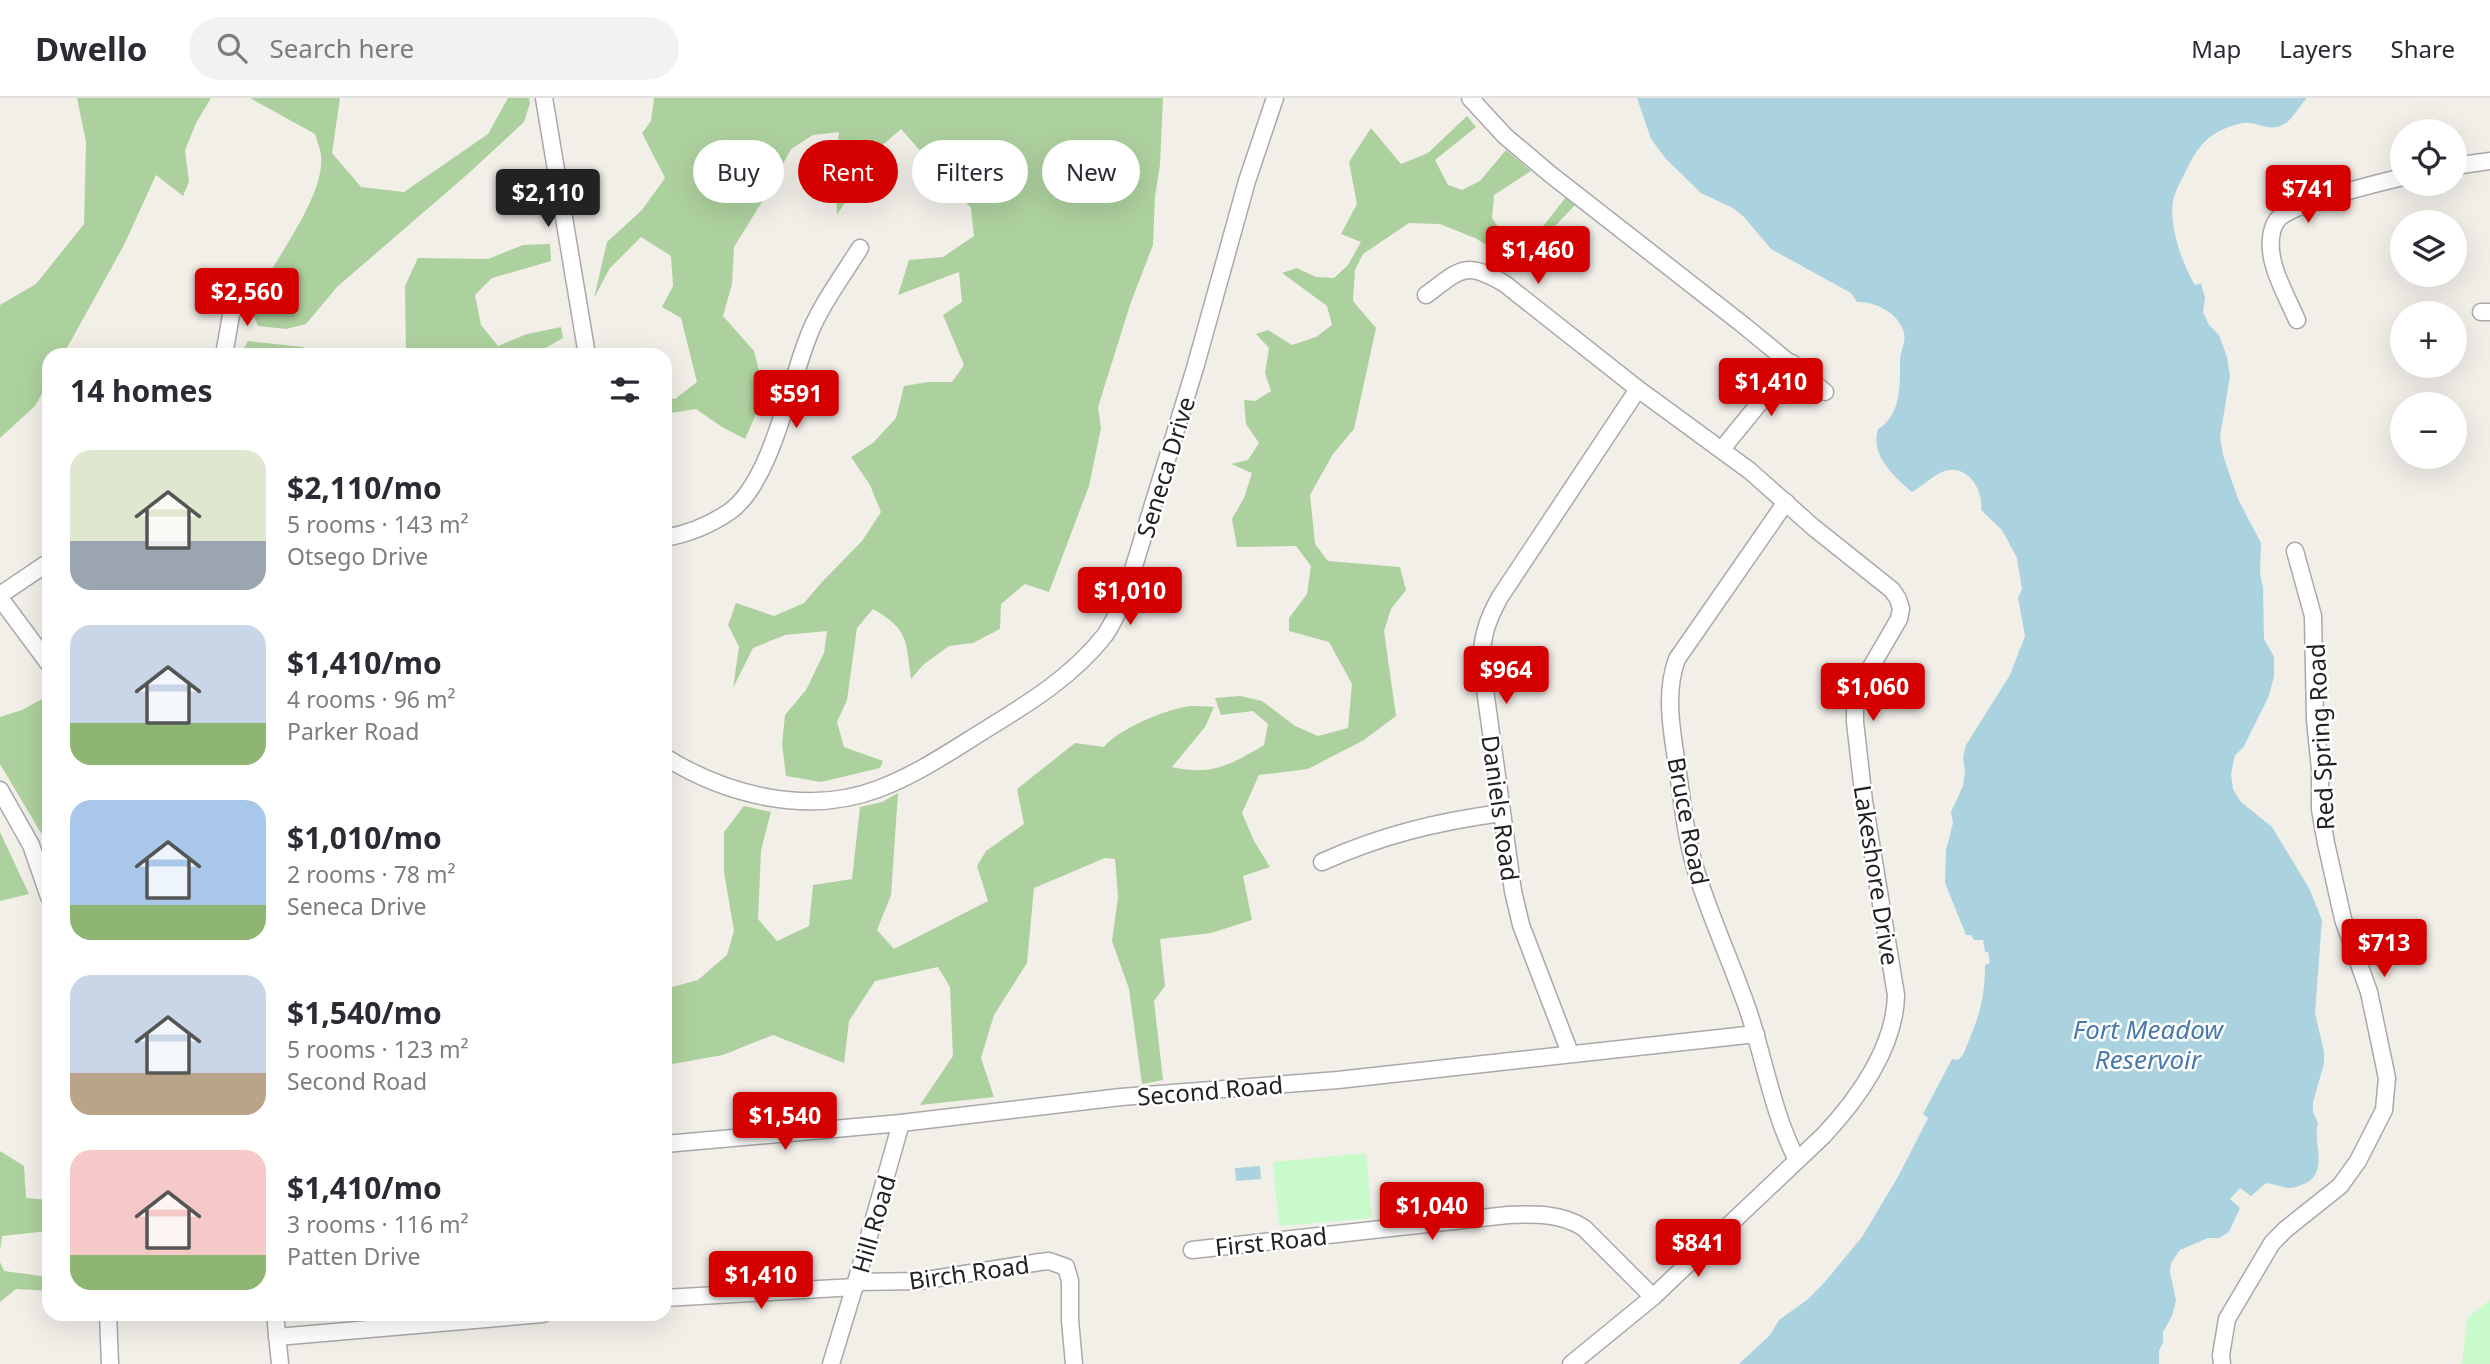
<!DOCTYPE html>
<html lang="en">
<head>
<meta charset="utf-8">
<style>
  body { margin:0; font-family:"Noto Sans",sans-serif; background:#f2f2f3; color:#2b2b33; height:100vh; display:flex; flex-direction:column; font-size:26px; white-space:nowrap }
  * { box-sizing:border-box; margin:0 }
  p { font-size:23px; color:#7c7c81 }
  .icon { flex:none; width:38px; height:38px; fill:none; stroke:currentColor; stroke-width:2; stroke-linecap:round; stroke-linejoin:round }
  .map { position:relative; flex:1; overflow:hidden }
  .side { position:absolute; left:42px; top:250px; width:630px; height:973px; display:flex; flex-direction:column; background:#fff; border-radius:21px; box-shadow:0 7px 28px #0002 }
  .side>* { flex:none }
  .top-card { position:absolute; left:693px; top:42px; width:665px; height:63px; display:flex; gap:14px }
  .controls { position:absolute; left:2390px; top:21px; display:grid; gap:14px }
  .controls a { display:grid; place-items:center; width:77px; height:77px; border-radius:50%; background:#fff; box-shadow:0 7px 28px #0002; font-size:35px }
  .price { position:absolute; translate:-50% -60px; padding:0 16px; border-radius:7px; background:#d40000; color:#fff; font-size:23px; line-height:46px; filter:drop-shadow(0 2px 4px #0008) }
  .price::after { content:''; position:absolute; left:50%; top:42px; width:21px; height:16px; margin-left:-10px; background:inherit; clip-path:polygon(0 0,100% 0,50% 100%) }
  .price.current { background:#222; color:#fff }
  ul { padding:0; list-style:none }
  li { display:flex; align-items:center; gap:21px; height:175px; padding:0 28px }
  li span { display:grid; place-items:center; flex:none; width:196px; height:140px; border-radius:21px; color:#555 }
  li>.icon { margin-inline-start:auto }
  span .icon { width:84px; height:84px; fill:#fffc; stroke-width:1 }
  li b { font-size:30px }
  h2 { display:flex; justify-content:space-between; align-items:center; height:84px; padding:0 28px; font-size:30px }
  .tag { padding:0 24px; border-radius:32px; background:#fff; box-shadow:0 7px 28px #0002; font-size:24px; line-height:63px }
  .tag.current { background:#d40000; color:#fff }
  header { display:flex; align-items:center; gap:42px; box-sizing:border-box; height:98px; padding:0 35px; background:#fff; border-bottom:2px solid #e1e1e2 }
  header strong { font-size:33px }
  nav { display:flex; gap:38px; margin-inline-start:auto; font-size:24px }
  .search { width:490px; height:63px; background:#f2f2f3; display:flex; align-items:center; gap:18px; box-sizing:border-box; padding:0 24px; border-radius:38px; color:#7c7c81; font-size:26px }
  .map>svg:first-child { display:block }
  .forest { fill:#add19e }
  .park { fill:#c8facc }
  .water { fill:#aad3df }
  .lines { fill:none; stroke-linecap:round; stroke-linejoin:round }
  .minor-casing { stroke:#a9a9a9; stroke-width:19 }
  .minor { stroke:#fff; stroke-width:16 }
  .labels { text-anchor:middle; dominant-baseline:central; stroke-width:5; stroke-linejoin:round; paint-order:stroke }
  .street-label { font-size:24px; fill:#222; stroke:#fff }
  .water-label { font-size:26px; font-style:italic; fill:#4a7aab; stroke:#fff }
</style>
</head>
<body>
<header>
<strong>Dwello</strong>
<div class="search"><svg class="icon" aria-label="search" viewBox="0 0 24 24"><circle cx="10" cy="10" r="6"/><path d="M15 15l6 6"/></svg>Search here</div>
<nav><a>Map</a><a>Layers</a><a>Share</a></nav>
</header>
<div class="map">
<svg width="2490" height="1266" viewBox="0 0 2490 1266">
  <rect width="100%" height="100%" fill="#f2efe9"/>
  <g class="forest">
    <polygon points="77,0 211,0 196,25 185,52 189,84 183,98 156,77 124,147 63,257 49,257 49,283 35,308 0,340 0,207 36,186 84,126 86,44"/>
    <path d="M250,0H340L332,55L361,89L404,94L488,36L508,0H529L530,5L524,24L469,75L337,189L306,226L286,231L258,228L251,212C267,169 326,101 321,57C320,50 317,43 315,36Z"/>
    <path d="M654,0H1163L1160,67L1155,98L1153,147L1131,204L1098,309L1101,330L1089,388L1049,494L1025,486L1001,506L1000,531L973,545L949,548L923,567L911,581C906,544 909,531 873,511L857,530L847,602L837,624L844,649L883,663L880,670L821,684L786,678L782,646L785,617L806,592L824,555L827,533L785,537L753,550L733,590L739,549L728,527L736,505L774,518L804,505L822,484L862,443L881,414L870,387L851,359L873,345L896,320L904,288L928,284H952L964,267L943,217L962,204L959,174L898,197L909,162L943,159L974,138L971,110L901,31L878,51L874,86L858,84L837,117L835,74L839,34L813,37L791,51L768,94L734,149L732,186L723,218L754,253L765,296L745,341L722,329L696,311L665,316V299L675,301L697,284L681,220L662,209L673,188L671,158L641,139L610,170L594,200L607,144L642,112L665,80L642,35L651,23Z"/>
    <path d="M1467,18L1476,29L1435,62L1448,87L1462,92L1480,83L1506,52L1531,73L1494,97L1492,120L1512,149L1530,145L1566,99L1575,107L1528,157L1513,165L1477,141L1440,126L1409,125L1363,156L1355,172L1353,203L1376,230L1354,331L1333,356L1310,397L1315,446L1328,463L1400,469L1406,492L1391,511L1384,533L1396,618L1364,642L1308,671L1259,677L1242,715L1254,743L1270,769L1243,778L1252,822L1211,835L1160,841L1165,888L1154,903L1163,982L1142,986L1129,891L1112,843L1118,799L1115,761L1105,760L1034,790L1027,865L994,917L981,960L994,999L920,1007L953,958L950,889L938,869L875,883L849,923L844,965L773,937L723,957L672,966L665,962V891L698,882L727,857L734,833L724,774V734L744,708L771,714L761,752L758,821L777,843L809,828L813,787L852,781L860,709L882,704L898,695L891,797L877,832L894,851L988,803L977,768L986,753L1024,726L1017,691L1075,645L1104,649C1118,631 1168,610 1192,608C1199,608 1207,608 1214,609L1205,629L1172,669C1211,678 1231,667 1264,647L1268,626L1253,613L1221,617L1215,600L1240,598L1262,603L1295,628L1318,638L1348,630L1352,586L1329,544L1289,533V520L1307,496L1311,468L1296,448L1237,449L1232,421L1244,400L1252,375L1231,366L1248,362L1259,345L1246,326L1244,302L1255,303L1271,293L1265,275L1269,250L1256,236L1268,232L1292,247L1316,239L1332,227L1327,208L1282,175L1297,170L1316,179L1334,180L1348,167L1361,144L1341,136L1357,106L1349,64L1371,30L1401,66L1428,55Z"/>
    <polygon points="550,146 551,163 492,180 475,197 481,227 498,248 527,236 561,229 563,240 533,257 406,257 405,188 418,160 488,161 523,147"/>
    <polygon points="248,243 303,249 310,257 240,257"/>
    <polygon points="49,597 49,733 41,735 0,666 0,619 22,612"/>
    <polygon points="0,734 29,796 0,803"/>
    <polygon points="0,1053 24,1068 26,1100 49,1102 49,1133 2,1138 0,1153"/>
    <polygon points="0,1164 4,1173 49,1179 49,1193 16,1191 0,1204"/>
  </g>
  <g class="park">
    <polygon points="1366,1055 1372,1120 1279,1128 1273,1064"/>
    <polygon points="2490,1202 2490,1266 2462,1266 2467,1220"/>
  </g>
  <g class="water">
    <path d="M1637,0H2307C2300,7 2294,19 2286,25C2272,34 2264,27 2250,25C2242,24 2231,28 2224,31C2205,39 2196,52 2188,69C2183,79 2177,89 2174,99C2167,123 2182,166 2195,187L2201,185L2205,200L2203,214L2209,227L2219,237L2227,259L2230,278L2220,339L2223,357L2238,401L2261,445L2260,475L2263,489L2264,541L2274,559V579L2268,600L2243,650L2235,657L2231,676L2233,691L2241,704L2272,729L2309,790L2322,822L2315,915L2324,954V966L2313,1004V1014L2318,1025C2312,1044 2330,1075 2304,1086C2299,1088 2294,1090 2288,1090C2281,1089 2274,1086 2266,1085L2251,1098L2240,1090L2230,1101L2240,1110L2229,1134L2219,1140H2208L2180,1152L2171,1165L2170,1174L2176,1202L2172,1218L2163,1234V1244L2159,1253V1266H1739L1770,1237L1779,1222L1807,1202L1824,1185L1862,1139L1899,1077L1928,1020L1923,1016L1952,961L1958,962L1963,957C1977,923 1985,905 1985,867L1990,865L1988,854H1985L1983,842H1974L1971,837H1966L1945,785L1946,752L1953,725L1951,714L1963,688L1965,673L1963,660L1966,647L2010,577L2025,538L2018,500L2022,491L2017,460L2002,432L1981,412C1984,393 1968,366 1945,373C1934,376 1923,388 1912,394C1894,378 1870,358 1878,331C1902,317 1900,285 1900,261C1901,252 1906,244 1904,235C1899,215 1875,203 1857,204L1851,195L1771,151L1744,119L1733,110L1701,95L1666,61L1651,41Z"/>
    <polygon points="1260,1068 1261,1081 1236,1083 1235,1070"/>
  </g>
  <g class="lines">
    <g class="minor-casing">
      <g id="minor">
        <polyline points="544,0 587,257"/>
        <polyline points="1470,0 1505,38 1550,76 1742,226 1825,294"/>
        <polyline points="2455,68 2490,63"/>
        <path d="M1426,197C1461,171 1465,162 1505,186L1638,291L1750,373L1813,429L1892,492L1898,501L1901,511L1899,521L1864,581L1855,608V624L1864,703L1896,897C1895,949 1858,1001 1823,1038L1653,1199L1571,1266"/>
        <polyline points="2481,214 2490,214"/>
        <path d="M2297,222C2286,196 2265,163 2272,134C2273,129 2275,124 2279,120C2296,105 2378,85 2403,79"/>
        <polyline points="224,257 231,217 242,189"/>
        <polyline points="1722,351 1792,265"/>
        <path d="M1786,404L1677,561C1665,593 1671,628 1676,661C1682,699 1685,739 1697,776C1712,823 1733,868 1749,915C1765,964 1773,1016 1797,1062"/>
        <path d="M665,440C687,436 710,427 729,414C770,386 789,289 807,242C819,209 842,179 860,150"/>
        <polyline points="0,497 49,464"/>
        <polyline points="0,500 49,566"/>
        <path d="M665,659C726,697 808,718 878,691C916,677 951,653 985,632C1029,605 1073,578 1105,537C1112,527 1117,515 1123,504L1195,270L1247,83L1275,0"/>
        <polyline points="0,692 31,747 49,799"/>
        <path d="M1322,764C1382,737 1436,724 1501,715"/>
        <path d="M1570,955L1521,827L1513,793L1482,570C1480,543 1487,522 1500,499L1638,291"/>
        <polyline points="665,1046 901,1025 1121,999 1338,982 1756,936"/>
        <path d="M1192,1152L1508,1117C1535,1116 1561,1115 1584,1130L1653,1199"/>
        <polyline points="856,1184 920,1183 1040,1164 1049,1163 1066,1169 1070,1183 1070,1222 1074,1266"/>
        <polyline points="665,1200 855,1189"/>
        <polyline points="108,1216 110,1266"/>
        <polyline points="275,1216 280,1266"/>
        <polyline points="277,1239 543,1216"/>
        <polyline points="831,1266 856,1184 901,1025"/>
        <polyline points="2222,1266 2221,1257 2227,1221 2272,1145 2286,1131 2340,1088 2358,1063 2384,1012 2387,980 2369,894 2343,821 2326,745 2320,711 2320,671 2315,622 2313,518 2295,453"/>
      </g>
    </g>
    <use href="#minor" class="minor"/>
  </g>
  <g class="labels">
    <g class="street-label">
      <text transform="translate(1165 369) rotate(-73)">Seneca Drive</text>
      <text transform="translate(2320 639) rotate(-93)">Red Spring Road</text>
      <text transform="translate(1501 710) rotate(82)">Daniels Road</text>
      <text transform="translate(1689 723) rotate(79)">Bruce Road</text>
      <text transform="translate(1877 777) rotate(81)">Lakeshore Drive</text>
      <text transform="translate(1210 992) rotate(-5)">Second Road</text>
      <text transform="translate(873 1126) rotate(-74)">Hill Road</text>
      <text transform="translate(1271 1143) rotate(-6)">First Road</text>
      <text transform="translate(969 1174) rotate(-8)">Birch Road</text>
    </g>
    <g class="water-label">
      <text x="2148" y="931">Fort Meadow<tspan x="2148" dy="30">Reservoir</tspan></text>
    </g>
  </g>
</svg>
<div class="controls">
<a><svg class="icon" aria-label="locate" viewBox="0 0 24 24"><circle cx="12" cy="12" r="6"/><path d="M12 2v4M12 18v4M2 12h4M18 12h4"/></svg></a>
<a><svg class="icon" aria-label="layers" viewBox="0 0 24 24"><path d="M12 4l9 5-9 5-9-5zM3 14l9 5 9-5"/></svg></a>
<a>+</a>
<a>−</a>
</div>
<b class="price" style="left:2308px;top:127px">$741</b>
<b class="price current" style="left:548px;top:131px">$2,110</b>
<b class="price" style="left:1538px;top:188px">$1,460</b>
<b class="price" style="left:247px;top:230px">$2,560</b>
<b class="price" style="left:1771px;top:320px">$1,410</b>
<b class="price" style="left:796px;top:332px">$591</b>
<b class="price" style="left:1130px;top:529px">$1,010</b>
<b class="price" style="left:1506px;top:608px">$964</b>
<b class="price" style="left:1873px;top:625px">$1,060</b>
<b class="price" style="left:2384px;top:881px">$713</b>
<b class="price" style="left:785px;top:1054px">$1,540</b>
<b class="price" style="left:1432px;top:1144px">$1,040</b>
<b class="price" style="left:1698px;top:1181px">$841</b>
<b class="price" style="left:761px;top:1213px">$1,410</b>
<div class="top-card">
<a class="tag">Buy</a>
<a class="tag current">Rent</a>
<a class="tag">Filters</a>
<a class="tag">New</a>
</div>
<section class="side">
<h2>14 homes<svg class="icon" aria-label="filters" viewBox="0 0 24 24"><path d="M4 7h16M4 17h16"/><circle cx="9" cy="7" r="2"/><circle cx="15" cy="17" r="2"/></svg></h2>
<ul>
<li><span style="background:linear-gradient(#dfe7d0 65%,#9aa5b1 0)"><svg class="icon" aria-label="home" viewBox="0 0 24 24"><path d="M3 11l9-7 9 7M6 9v11h12V9"/></svg></span><div><b>$2,110/mo</b><p>5 rooms · 143 m²</p><p>Otsego Drive</p></div></li>
<li><span style="background:linear-gradient(#c9d6e8 70%,#8fb573 0)"><svg class="icon" aria-label="home" viewBox="0 0 24 24"><path d="M3 11l9-7 9 7M6 9v11h12V9"/></svg></span><div><b>$1,410/mo</b><p>4 rooms · 96 m²</p><p>Parker Road</p></div></li>
<li><span style="background:linear-gradient(#a9c7e8 75%,#8fb573 0)"><svg class="icon" aria-label="home" viewBox="0 0 24 24"><path d="M3 11l9-7 9 7M6 9v11h12V9"/></svg></span><div><b>$1,010/mo</b><p>2 rooms · 78 m²</p><p>Seneca Drive</p></div></li>
<li><span style="background:linear-gradient(#c9d6e8 70%,#b9a48a 0)"><svg class="icon" aria-label="home" viewBox="0 0 24 24"><path d="M3 11l9-7 9 7M6 9v11h12V9"/></svg></span><div><b>$1,540/mo</b><p>5 rooms · 123 m²</p><p>Second Road</p></div></li>
<li><span style="background:linear-gradient(#f6c9c9 75%,#8fb573 0)"><svg class="icon" aria-label="home" viewBox="0 0 24 24"><path d="M3 11l9-7 9 7M6 9v11h12V9"/></svg></span><div><b>$1,410/mo</b><p>3 rooms · 116 m²</p><p>Patten Drive</p></div></li>
</ul>
</section>
</div>
</body>
</html>
